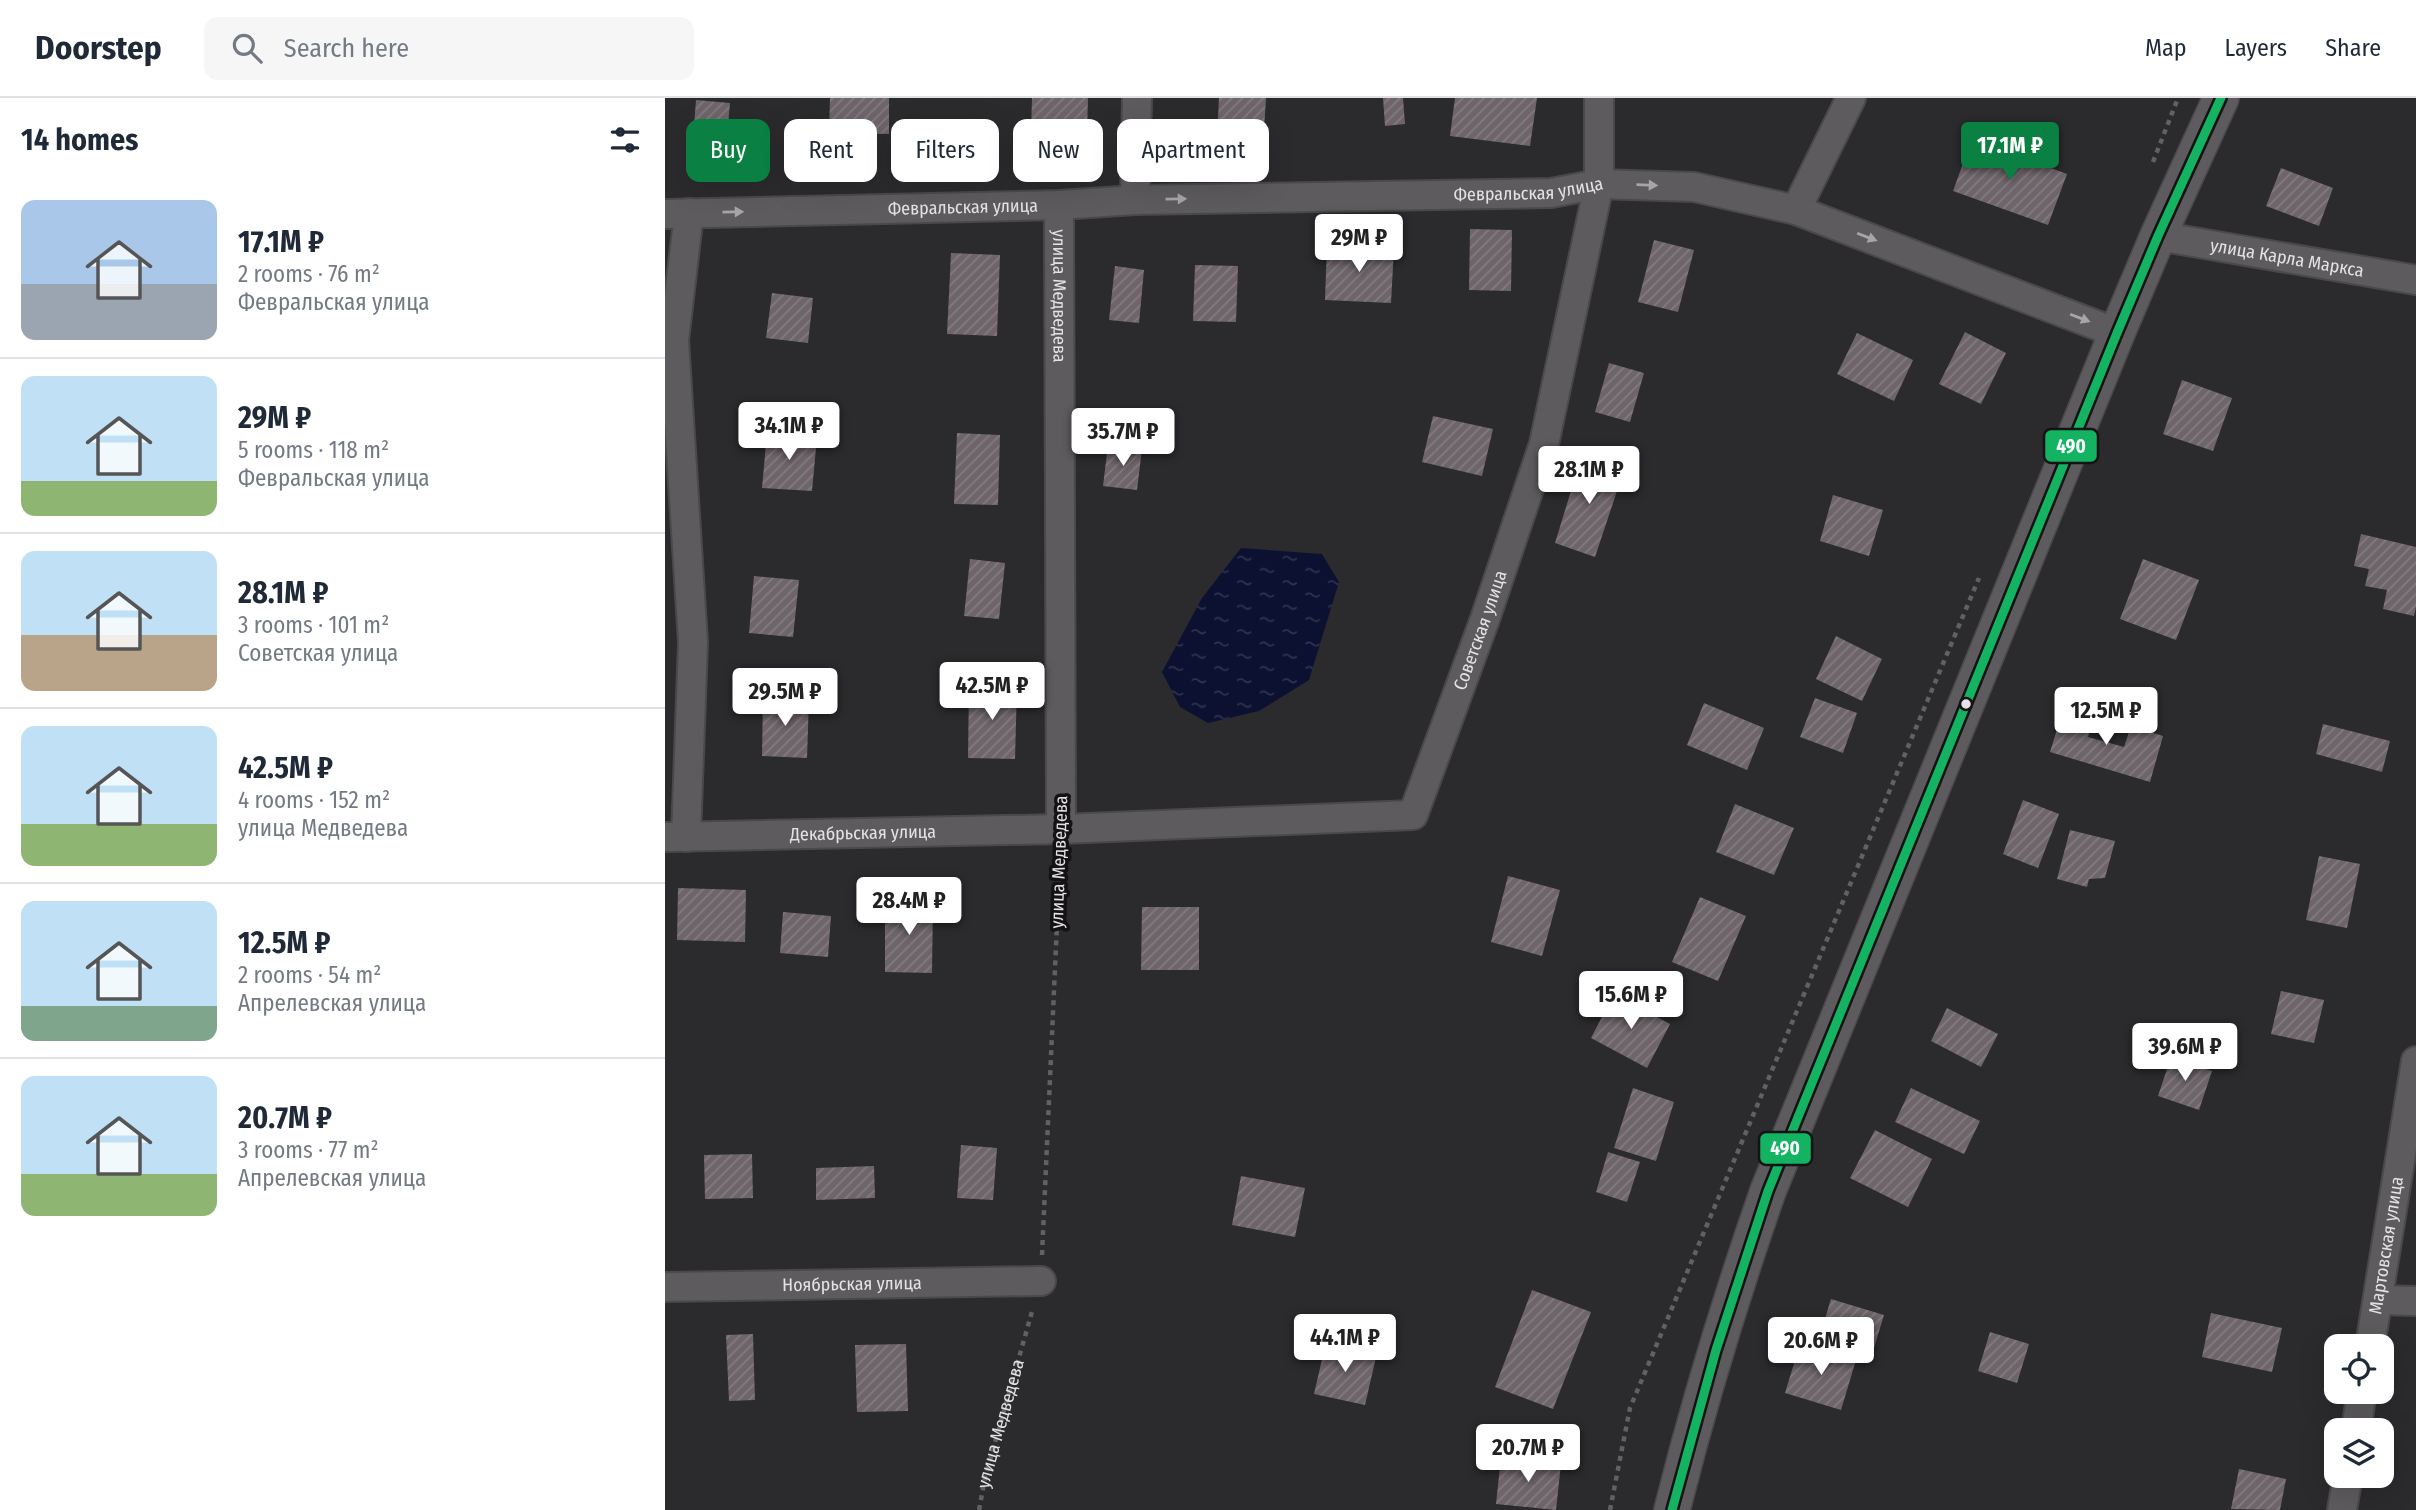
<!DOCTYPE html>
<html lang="en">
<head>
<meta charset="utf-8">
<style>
  body { margin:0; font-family:"Fira Sans Condensed",sans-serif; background:#f6f6f7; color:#1f2937; height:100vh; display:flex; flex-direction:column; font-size:26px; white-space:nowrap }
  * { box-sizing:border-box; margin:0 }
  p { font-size:23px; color:#747a83 }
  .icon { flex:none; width:38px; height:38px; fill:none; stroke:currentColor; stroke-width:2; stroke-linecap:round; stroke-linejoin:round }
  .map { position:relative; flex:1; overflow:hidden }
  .side { display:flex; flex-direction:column; background:#fff; width:665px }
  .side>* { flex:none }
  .banner { position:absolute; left:21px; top:21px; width:665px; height:63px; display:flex; gap:14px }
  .tools { position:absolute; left:1659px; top:1236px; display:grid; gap:14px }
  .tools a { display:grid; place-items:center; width:70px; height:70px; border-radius:14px; background:#fff; box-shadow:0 7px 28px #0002; font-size:35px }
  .price { position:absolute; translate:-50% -60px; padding:0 16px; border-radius:7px; background:#fff; color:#222; font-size:23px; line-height:46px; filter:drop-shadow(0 2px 4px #0008) }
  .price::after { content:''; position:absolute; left:50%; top:42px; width:21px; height:16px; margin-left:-10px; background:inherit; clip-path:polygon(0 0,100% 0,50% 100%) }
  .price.selected { background:#0b8043; color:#fff }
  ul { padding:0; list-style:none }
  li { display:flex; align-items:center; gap:21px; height:175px; padding:0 21px }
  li+li { border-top:2px solid #e0e1e3 }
  li span { display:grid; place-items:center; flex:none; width:196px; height:140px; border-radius:14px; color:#555 }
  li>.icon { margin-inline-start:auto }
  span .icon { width:84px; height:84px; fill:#fffc; stroke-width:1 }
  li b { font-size:30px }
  h2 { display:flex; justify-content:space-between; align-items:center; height:84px; padding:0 21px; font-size:30px }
  .chip { padding:0 24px; border-radius:14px; background:#fff; box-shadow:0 7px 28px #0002; font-size:24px; line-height:63px }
  .chip.selected { background:#0b8043; color:#fff }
  header { display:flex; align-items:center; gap:42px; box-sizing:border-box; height:98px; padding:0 35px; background:#fff; border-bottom:2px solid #e0e1e3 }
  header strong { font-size:33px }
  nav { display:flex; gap:38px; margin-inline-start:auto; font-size:24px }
  .search { width:490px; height:63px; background:#f6f6f7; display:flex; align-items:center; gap:18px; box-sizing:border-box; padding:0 24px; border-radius:14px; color:#747a83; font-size:26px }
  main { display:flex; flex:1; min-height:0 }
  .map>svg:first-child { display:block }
  .water { fill:url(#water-ripples) }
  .building { fill:url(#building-hatch) }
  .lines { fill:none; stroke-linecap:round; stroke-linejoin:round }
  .minor-casing { stroke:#4a484b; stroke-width:32 }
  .tertiary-casing { stroke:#4a484b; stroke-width:38 }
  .path { stroke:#626162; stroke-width:4.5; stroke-dasharray:5 5; stroke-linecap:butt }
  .minor { stroke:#5d5b5d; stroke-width:28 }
  .tertiary { stroke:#5d5b5d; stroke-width:35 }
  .bus-1-casing { stroke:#141214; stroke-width:14 }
  .bus-1 { stroke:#13b361; stroke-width:9 }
  .oneway { fill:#a7a5a8 }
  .bus-dot { fill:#e4e2e5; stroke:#141214; stroke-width:2.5 }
  .labels { text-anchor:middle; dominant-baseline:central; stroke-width:7; stroke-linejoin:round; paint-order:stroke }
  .street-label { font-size:18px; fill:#e4e2e5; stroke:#141214 }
  .line-badge { stroke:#141214; stroke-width:2.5 }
  .badge-label { font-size:19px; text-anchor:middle; font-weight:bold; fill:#fff }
</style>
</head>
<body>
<header>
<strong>Doorstep</strong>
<div class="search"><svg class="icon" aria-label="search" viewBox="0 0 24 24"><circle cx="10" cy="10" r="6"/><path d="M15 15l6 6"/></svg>Search here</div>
<nav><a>Map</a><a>Layers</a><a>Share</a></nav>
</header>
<main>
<section class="side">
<h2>14 homes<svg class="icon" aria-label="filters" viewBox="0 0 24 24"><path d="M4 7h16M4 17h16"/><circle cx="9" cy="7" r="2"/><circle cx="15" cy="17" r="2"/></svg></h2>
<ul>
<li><span style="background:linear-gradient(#a9c7e8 60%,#9aa5b1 0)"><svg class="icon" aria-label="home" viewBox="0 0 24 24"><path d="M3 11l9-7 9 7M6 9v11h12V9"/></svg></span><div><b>17.1M ₽</b><p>2 rooms · 76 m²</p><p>Февральская улица</p></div></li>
<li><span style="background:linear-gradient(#bfe0f5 75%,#8fb573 0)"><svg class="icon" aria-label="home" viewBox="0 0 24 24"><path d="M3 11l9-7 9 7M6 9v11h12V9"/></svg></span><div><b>29M ₽</b><p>5 rooms · 118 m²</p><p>Февральская улица</p></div></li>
<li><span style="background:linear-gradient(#bfe0f5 60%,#b9a48a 0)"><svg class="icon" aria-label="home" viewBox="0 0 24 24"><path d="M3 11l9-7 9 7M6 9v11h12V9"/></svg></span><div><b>28.1M ₽</b><p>3 rooms · 101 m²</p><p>Советская улица</p></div></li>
<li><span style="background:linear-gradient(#bfe0f5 70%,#8fb573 0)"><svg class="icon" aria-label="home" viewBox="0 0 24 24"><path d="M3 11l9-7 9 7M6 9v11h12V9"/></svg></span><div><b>42.5M ₽</b><p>4 rooms · 152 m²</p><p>улица Медведева</p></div></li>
<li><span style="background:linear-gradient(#bfe0f5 75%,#7fa58c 0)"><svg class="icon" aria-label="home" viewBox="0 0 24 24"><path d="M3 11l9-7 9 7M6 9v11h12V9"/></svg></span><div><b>12.5M ₽</b><p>2 rooms · 54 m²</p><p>Апрелевская улица</p></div></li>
<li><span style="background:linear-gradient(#bfe0f5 70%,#8fb573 0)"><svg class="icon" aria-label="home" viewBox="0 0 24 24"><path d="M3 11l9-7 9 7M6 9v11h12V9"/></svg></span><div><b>20.7M ₽</b><p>3 rooms · 77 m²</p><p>Апрелевская улица</p></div></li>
</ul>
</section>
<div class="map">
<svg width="1751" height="1412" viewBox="0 0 1751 1412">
  <defs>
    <pattern id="water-ripples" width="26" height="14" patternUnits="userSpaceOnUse" patternTransform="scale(1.75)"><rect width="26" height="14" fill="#0c1131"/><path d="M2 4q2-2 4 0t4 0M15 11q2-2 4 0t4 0" fill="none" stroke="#2f334f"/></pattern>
    <pattern id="building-hatch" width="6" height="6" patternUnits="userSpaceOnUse" patternTransform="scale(1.75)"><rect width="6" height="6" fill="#6e656b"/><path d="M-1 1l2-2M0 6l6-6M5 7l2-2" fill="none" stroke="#837b80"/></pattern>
  </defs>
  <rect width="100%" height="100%" fill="#2b2a2c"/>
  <polygon class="water" points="576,450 657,456 674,484 644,582 594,613 543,625 515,609 497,574 537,500"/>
  <g class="building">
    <polygon points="165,0 224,0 224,36 164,35"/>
    <polygon points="367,0 423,0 422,35 366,32"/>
    <polygon points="554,0 601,0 597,63 551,61"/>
    <polygon points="718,0 738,0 740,26 720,28"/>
    <polygon points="790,0 872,0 865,48 785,38"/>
    <polygon points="31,2 65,5 59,70 26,66"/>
    <polygon points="1307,41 1402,76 1383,127 1288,93"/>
    <polygon points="1616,70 1668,90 1654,128 1601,108"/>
    <polygon points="805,131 847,132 846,193 804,192"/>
    <polygon points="989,142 1029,152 1013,214 973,204"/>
    <polygon points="662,147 729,150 726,205 660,202"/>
    <polygon points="286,155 335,157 332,238 282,236"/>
    <polygon points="530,167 573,168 571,224 528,223"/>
    <polygon points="450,168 479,172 474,225 444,222"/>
    <polygon points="107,195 148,200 143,245 101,240"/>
    <polygon points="1300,234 1341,255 1316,306 1274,286"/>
    <polygon points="1192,235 1248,262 1229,303 1172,276"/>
    <polygon points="944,265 979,275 965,324 930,314"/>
    <polygon points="1517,282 1567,300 1548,353 1498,336"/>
    <polygon points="768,318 828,331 817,378 757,364"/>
    <polygon points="102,335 152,339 147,393 97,390"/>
    <polygon points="292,335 335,337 333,407 289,406"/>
    <polygon points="443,347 477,351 472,392 438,388"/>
    <polygon points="917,357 959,372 930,459 890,445"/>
    <polygon points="1168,397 1218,412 1204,458 1155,443"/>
    <polygon points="1696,436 1751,449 1751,509 1749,518 1718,511 1722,492 1700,488 1704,471 1689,468"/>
    <polygon points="305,461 340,465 334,521 299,518"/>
    <polygon points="1478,461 1534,482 1511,542 1455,521"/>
    <polygon points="89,478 134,482 128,539 84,535"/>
    <polygon points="1171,538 1217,561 1197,603 1151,581"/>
    <polygon points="304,587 352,588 350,661 303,660"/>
    <polygon points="98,600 144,601 142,660 97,658"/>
    <polygon points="1150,600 1192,615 1178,655 1135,639"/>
    <polygon points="1039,605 1099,630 1082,672 1022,647"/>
    <polygon points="1399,609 1429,618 1423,639 1459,649 1466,628 1498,638 1485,684 1385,654"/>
    <polygon points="1658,626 1725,643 1717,674 1651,656"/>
    <polygon points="1358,702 1394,716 1373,770 1338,756"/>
    <polygon points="1070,706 1129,730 1109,777 1051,754"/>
    <polygon points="1405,732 1450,743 1440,780 1424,781 1422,789 1392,781"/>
    <polygon points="1654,758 1695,766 1682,830 1641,822"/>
    <polygon points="843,778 895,792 877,858 826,844"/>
    <polygon points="13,790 81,792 80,844 12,842"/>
    <polygon points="1035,799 1081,818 1053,883 1007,864"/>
    <polygon points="220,803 268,803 267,875 220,874"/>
    <polygon points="477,809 534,809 534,872 476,872"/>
    <polygon points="118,814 166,818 163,859 115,855"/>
    <polygon points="1616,893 1659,902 1649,945 1606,936"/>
    <polygon points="949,896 1005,926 982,970 926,940"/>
    <polygon points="1282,910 1333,936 1316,969 1266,943"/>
    <polygon points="1506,959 1547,973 1534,1012 1493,998"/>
    <polygon points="968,990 1009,1004 991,1063 949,1050"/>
    <polygon points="1246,990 1315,1023 1299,1056 1230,1024"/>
    <polygon points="1210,1032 1267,1061 1243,1109 1185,1080"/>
    <polygon points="296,1047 332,1050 328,1102 292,1100"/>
    <polygon points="943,1054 975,1064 962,1104 931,1094"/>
    <polygon points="87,1056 88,1100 40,1101 39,1057"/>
    <polygon points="209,1068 210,1100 151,1102 151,1070"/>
    <polygon points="576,1078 640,1090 630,1139 567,1127"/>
    <polygon points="867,1192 926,1214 888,1311 830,1289"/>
    <polygon points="1166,1201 1219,1217 1208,1253 1155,1237"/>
    <polygon points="1546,1215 1617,1230 1607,1274 1537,1259"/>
    <polygon points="1325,1234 1364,1246 1352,1285 1313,1273"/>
    <polygon points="88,1236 90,1302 64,1303 61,1237"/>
    <polygon points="661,1244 712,1255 700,1307 649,1296"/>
    <polygon points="241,1246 243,1313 192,1314 190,1247"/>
    <polygon points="1135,1246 1191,1262 1176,1312 1120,1295"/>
    <polygon points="836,1359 896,1366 891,1412 831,1406"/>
    <polygon points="1574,1371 1621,1381 1615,1412 1566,1411"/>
  </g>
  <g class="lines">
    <g class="minor-casing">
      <g id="minor">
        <polyline points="470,102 472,0"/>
        <path id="s2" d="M394,107L396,731"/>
        <polyline points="1131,112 1186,0"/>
        <path id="s3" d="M0,116L394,107L470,102L886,95L934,86L1029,89L1131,112L1452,235"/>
        <path id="s4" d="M1493,138L1751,182"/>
        <path id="s5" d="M0,739L396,731L748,717L820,521L879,346L934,86V0"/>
        <polyline points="21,739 28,544 9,242 24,115"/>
        <path id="s6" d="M0,1189L376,1183"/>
        <polyline points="1713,1202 1751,1203"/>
        <path id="s7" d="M1705,1248L1751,963"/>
        <polyline points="1691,1332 1697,1293"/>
        <polyline points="1677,1412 1683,1377"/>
      </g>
    </g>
    <g class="tertiary-casing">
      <path id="tertiary" d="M1007,1412C1034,1304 1066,1199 1103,1093L1452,235L1493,138L1556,0"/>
    </g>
    <g class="path">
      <polyline points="1488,64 1513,0"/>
      <polyline points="377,1157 395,760"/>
      <path id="s1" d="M314,1412L320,1380L368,1210"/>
      <polyline points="945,1412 965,1310 1314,480"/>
    </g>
    <use href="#minor" class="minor"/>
    <use href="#tertiary" class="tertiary"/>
    <g class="bus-1-casing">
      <polyline id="bus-1" points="1007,1412 1051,1252 1103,1093 1452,235 1493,138 1556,0"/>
    </g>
    <use href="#bus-1" class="bus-1"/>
  </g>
  <defs><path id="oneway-solid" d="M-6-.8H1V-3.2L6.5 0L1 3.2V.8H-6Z" transform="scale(1.75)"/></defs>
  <g class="oneway">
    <use href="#oneway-solid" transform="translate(982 87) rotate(2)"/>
    <use href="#oneway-solid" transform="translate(511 101) rotate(-1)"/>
    <use href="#oneway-solid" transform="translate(68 114) rotate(-1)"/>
    <use href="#oneway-solid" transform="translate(1202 139) rotate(21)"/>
    <use href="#oneway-solid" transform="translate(1415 220) rotate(21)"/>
  </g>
  <circle class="bus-dot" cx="1301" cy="606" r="6"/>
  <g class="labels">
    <g class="street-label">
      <text stroke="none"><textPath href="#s3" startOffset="864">Февральская улица</textPath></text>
      <text stroke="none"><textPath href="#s3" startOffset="298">Февральская улица</textPath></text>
      <text stroke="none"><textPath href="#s4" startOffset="131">улица Карла Маркса</textPath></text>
      <text stroke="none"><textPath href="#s2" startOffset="91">улица Медведева</textPath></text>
      <text stroke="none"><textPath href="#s5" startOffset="945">Советская улица</textPath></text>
      <text stroke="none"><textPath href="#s5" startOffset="198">Декабрьская улица</textPath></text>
      <text transform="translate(394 764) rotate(-88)">улица Медведева</text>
      <text stroke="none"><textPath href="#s7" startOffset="102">Мартовская улица</textPath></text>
      <text stroke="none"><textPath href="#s6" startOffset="187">Ноябрьская улица</textPath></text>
      <text stroke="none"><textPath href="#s1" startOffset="89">улица Медведева</textPath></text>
    </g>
  </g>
  <g class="line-badge">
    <rect x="1379" y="331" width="54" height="34" rx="7" fill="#13b361"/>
    <rect x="1094" y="1034" width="53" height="33" rx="7" fill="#13b361"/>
  </g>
  <g class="badge-label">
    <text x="1406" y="355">490</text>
    <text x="1120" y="1057">490</text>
  </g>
</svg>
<div class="tools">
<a><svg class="icon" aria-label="locate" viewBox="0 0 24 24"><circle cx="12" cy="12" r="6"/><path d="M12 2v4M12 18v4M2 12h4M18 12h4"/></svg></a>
<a><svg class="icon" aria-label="layers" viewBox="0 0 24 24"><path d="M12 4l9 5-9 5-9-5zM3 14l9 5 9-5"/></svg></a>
</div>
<b class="price selected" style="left:1345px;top:84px">17.1M ₽</b>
<b class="price" style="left:694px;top:176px">29M ₽</b>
<b class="price" style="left:124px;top:364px">34.1M ₽</b>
<b class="price" style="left:458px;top:370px">35.7M ₽</b>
<b class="price" style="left:924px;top:408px">28.1M ₽</b>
<b class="price" style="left:327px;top:624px">42.5M ₽</b>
<b class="price" style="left:120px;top:630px">29.5M ₽</b>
<b class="price" style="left:1441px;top:649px">12.5M ₽</b>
<b class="price" style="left:244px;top:839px">28.4M ₽</b>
<b class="price" style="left:966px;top:933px">15.6M ₽</b>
<b class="price" style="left:1520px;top:985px">39.6M ₽</b>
<b class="price" style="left:680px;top:1276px">44.1M ₽</b>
<b class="price" style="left:1156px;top:1279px">20.6M ₽</b>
<b class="price" style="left:863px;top:1386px">20.7M ₽</b>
<div class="banner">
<a class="chip selected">Buy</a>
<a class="chip">Rent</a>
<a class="chip">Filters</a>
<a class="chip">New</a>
<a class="chip">Apartment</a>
</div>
</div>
</main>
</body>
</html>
